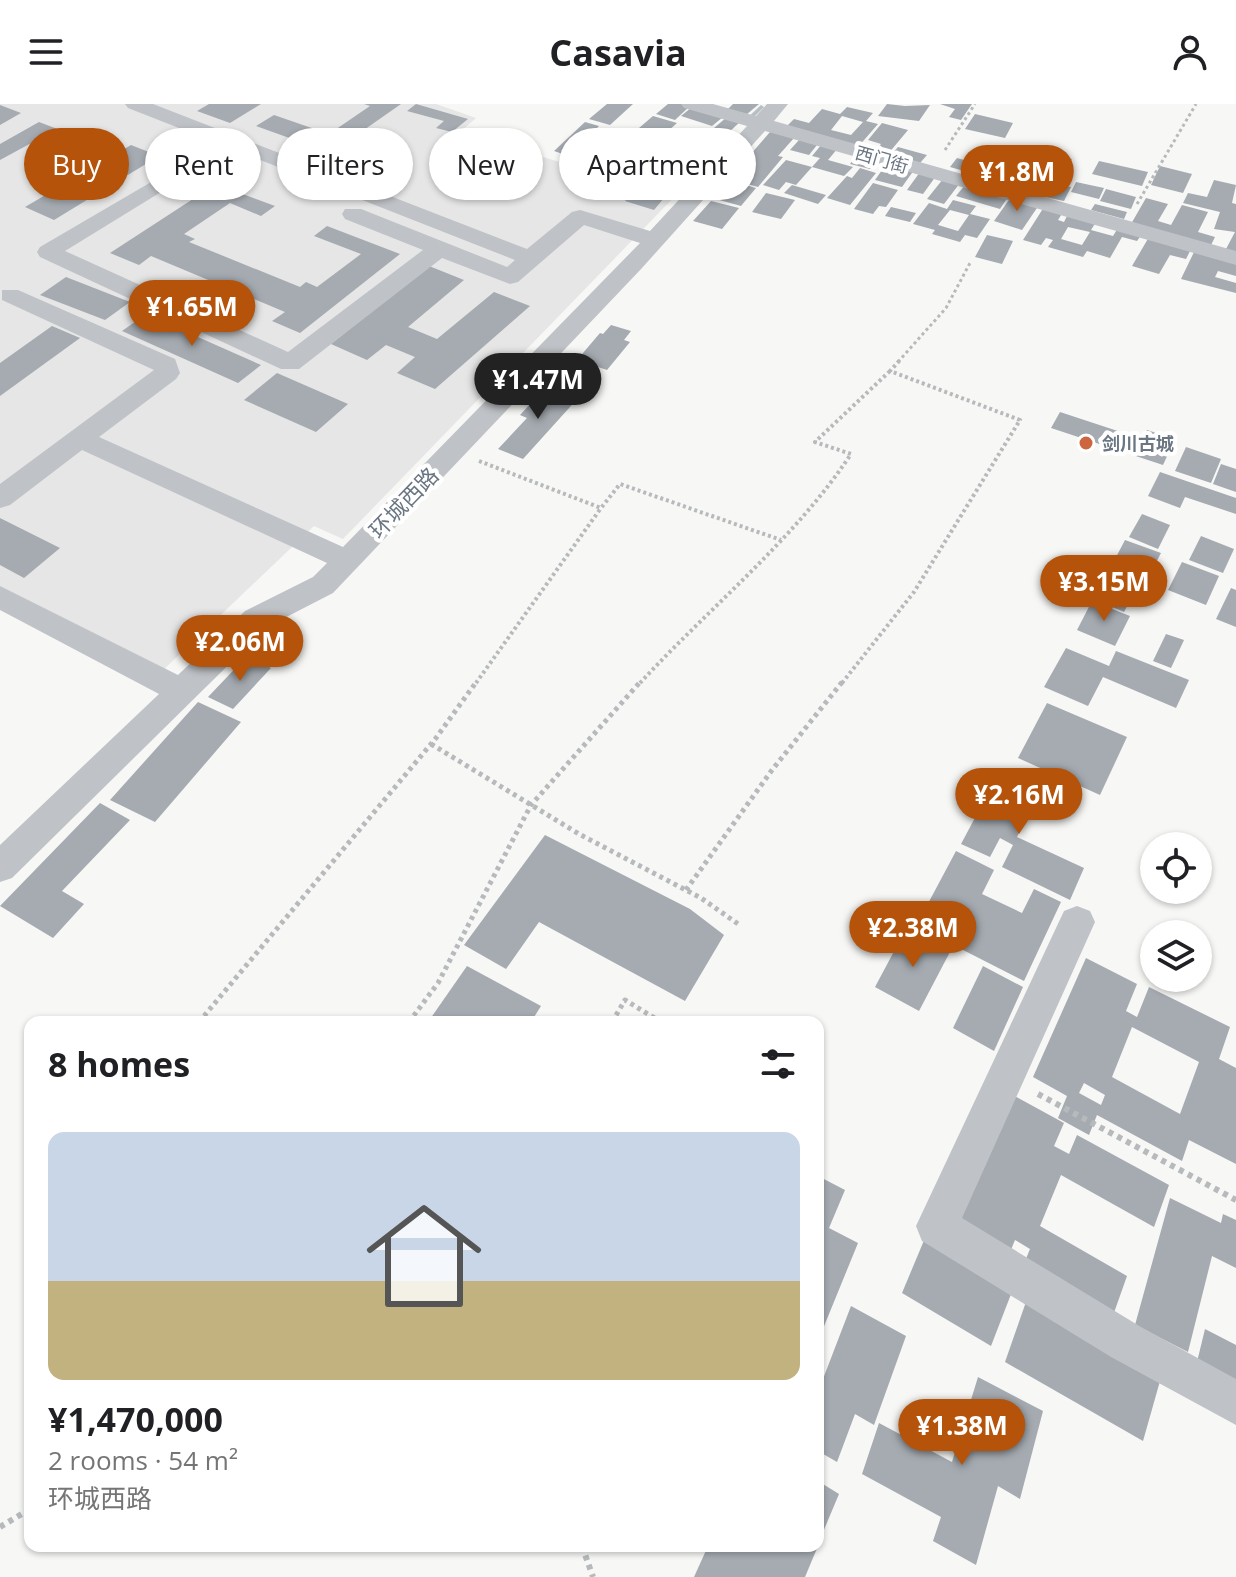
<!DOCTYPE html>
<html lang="en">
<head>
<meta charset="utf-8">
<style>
  body { margin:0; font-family:"Open Sans","Noto Sans SC",sans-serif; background:#f2f2f2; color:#202124; height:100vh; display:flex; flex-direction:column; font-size:30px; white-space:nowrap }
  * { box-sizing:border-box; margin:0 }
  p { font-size:26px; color:#757577 }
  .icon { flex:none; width:44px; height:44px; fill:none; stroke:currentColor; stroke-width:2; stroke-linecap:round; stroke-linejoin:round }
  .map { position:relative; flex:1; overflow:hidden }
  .sheet { position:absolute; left:24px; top:912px; width:800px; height:536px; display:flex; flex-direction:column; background:#fff; border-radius:16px; box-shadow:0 2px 6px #0004 }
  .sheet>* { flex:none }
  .top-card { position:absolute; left:24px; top:24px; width:800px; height:72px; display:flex; gap:16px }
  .tools { position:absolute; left:1140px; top:728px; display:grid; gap:16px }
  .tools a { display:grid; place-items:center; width:72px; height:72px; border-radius:50%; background:#fff; box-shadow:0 2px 6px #0004; font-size:40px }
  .price { position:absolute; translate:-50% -68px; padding:0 18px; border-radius:28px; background:#b45309; color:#fff; font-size:26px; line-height:52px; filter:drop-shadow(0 2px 4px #0008) }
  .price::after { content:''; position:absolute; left:50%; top:48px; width:24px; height:18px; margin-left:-12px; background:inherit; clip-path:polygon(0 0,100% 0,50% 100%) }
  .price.selected { background:#222; color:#fff }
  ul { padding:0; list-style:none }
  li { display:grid; align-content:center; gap:16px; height:424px; padding:0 24px }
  li span { display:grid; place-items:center; height:248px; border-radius:16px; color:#555 }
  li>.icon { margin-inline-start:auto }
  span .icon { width:144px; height:144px; fill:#fffc; stroke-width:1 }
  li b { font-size:34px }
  h2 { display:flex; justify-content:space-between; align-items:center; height:96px; padding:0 24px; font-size:34px }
  .chip { padding:0 28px; border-radius:36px; background:#fff; box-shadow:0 2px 6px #0004; font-size:28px; line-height:72px }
  .chip.selected { background:#b45309; color:#fff }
  header { display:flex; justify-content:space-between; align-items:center; height:104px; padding:0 24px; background:#fff; font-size:36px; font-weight:700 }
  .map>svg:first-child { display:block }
  .built { fill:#e5e6e5 }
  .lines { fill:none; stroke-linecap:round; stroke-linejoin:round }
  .stream { fill:#b6bfc4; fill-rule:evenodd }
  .building { fill:#a5abb1; fill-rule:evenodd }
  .path-far3 { stroke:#b7babc; stroke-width:3; stroke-dasharray:3 3; stroke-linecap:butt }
  .path-far2 { stroke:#b7babc; stroke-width:4; stroke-dasharray:3 3; stroke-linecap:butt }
  .path-far1 { stroke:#b7babc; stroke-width:5; stroke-dasharray:4 4; stroke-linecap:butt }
  .path { stroke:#b7babc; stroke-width:6; stroke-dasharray:5 5; stroke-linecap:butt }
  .minor { fill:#bfc2c6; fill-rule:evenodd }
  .poi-dot { fill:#cd653f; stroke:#fff; stroke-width:3 }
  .labels { text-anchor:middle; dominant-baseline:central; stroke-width:8; stroke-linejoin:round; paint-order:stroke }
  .far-street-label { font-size:18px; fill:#6a7682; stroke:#fff }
  .far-poi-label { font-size:18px; font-weight:bold; fill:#6a7682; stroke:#fff; text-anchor:start }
  .street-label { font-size:22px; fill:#6a7682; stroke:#fff }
</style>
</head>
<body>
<header><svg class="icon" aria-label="menu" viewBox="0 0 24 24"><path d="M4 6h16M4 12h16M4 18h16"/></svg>Casavia<svg class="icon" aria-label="person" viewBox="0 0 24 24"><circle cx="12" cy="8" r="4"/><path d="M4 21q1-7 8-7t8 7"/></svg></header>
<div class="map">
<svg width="1236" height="1473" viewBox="0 0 1236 1473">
  <rect width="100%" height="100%" fill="#f7f7f5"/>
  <polygon class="built" points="0,0 436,0 476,14 460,28 636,81 640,78 678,89 343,435 314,422 161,568 0,483"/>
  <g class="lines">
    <polygon class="stream" points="761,1 764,3 747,20 743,20 743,18"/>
  </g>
  <g class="building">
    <polygon points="209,0 261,0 230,19 197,7"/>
    <polygon points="364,0 401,0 331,49 256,22 274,11 329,30 370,2"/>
    <polygon points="416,0 468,15 452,28 436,24 444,17 407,7"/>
    <polygon points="607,0 633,0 610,21 589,15"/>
    <polygon points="668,0 683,0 690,2 675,16 656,10"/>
    <polygon points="733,0 759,0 746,11 728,5"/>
    <polygon points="887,0 905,2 930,1 919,17 878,12"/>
    <polygon points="940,0 972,0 961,16 949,13 955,5"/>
    <polygon points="0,1 21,9 0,21"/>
    <polygon points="692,3 723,13 712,22 681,12"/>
    <path d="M847,3L873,9L866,17L878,20L858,43L786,23L794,15L809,19L822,5L840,10ZM842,12L863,18L851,31L831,26Z"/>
    <polygon points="975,10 1013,19 1005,34 965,25"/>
    <polygon points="653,12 677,19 656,38 632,30"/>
    <polygon points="727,13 741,17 728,29 714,24"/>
    <polygon points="39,18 60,26 50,32 46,31 0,56 0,40"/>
    <polygon points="585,18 599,22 594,27 623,34 614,43 589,36 580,45 605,52 629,32 650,39 636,50 656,57 632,78 591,65 595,61 554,47"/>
    <polygon points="882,19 908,26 888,50 875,47 881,40 868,36"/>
    <polygon points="712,25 729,29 714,46 697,42"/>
    <polygon points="770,28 794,34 778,52 783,53 758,83 729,75"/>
    <polygon points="672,29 696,37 688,43 664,35"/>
    <polygon points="799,36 817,41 809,51 790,46"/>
    <polygon points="822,40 838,44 828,56 853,63 844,72 812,63 820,54 812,52"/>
    <polygon points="131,41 159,52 54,116 25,103"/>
    <polygon points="898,43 927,51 920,59 891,51"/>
    <polygon points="693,44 716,51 692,75 669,68"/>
    <polygon points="1044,48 1072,55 1058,72 1070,74 1066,82 1071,83 1064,97 1045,93 1051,81 1030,77 1024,87 1007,83 1014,70 1023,72 1028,65 1034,66"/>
    <polygon points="859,49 878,54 870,65 850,60"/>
    <polygon points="957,54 985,62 978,71 950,63"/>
    <polygon points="786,56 812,63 796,81 786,78 779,86 763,81"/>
    <polygon points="991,57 1013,63 1000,82 978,76"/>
    <polygon points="1099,57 1148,68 1142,82 1092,70"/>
    <polygon points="887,59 914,66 902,83 875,76"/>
    <polygon points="1160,62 1192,70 1183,89 1151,81"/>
    <polygon points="860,64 876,69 850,101 827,94 847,72 852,74"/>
    <polygon points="920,68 936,72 923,90 907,86"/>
    <polygon points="943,75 960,79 944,100 927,95"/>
    <polygon points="728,76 756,84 741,102 712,94"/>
    <polygon points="1214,76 1236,81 1232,99 1236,100 1236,148 1226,145 1235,128 1214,125 1220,108 1183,99 1188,89 1207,93"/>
    <polygon points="1076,78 1104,84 1099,95 1071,88"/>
    <polygon points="873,79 898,86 886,103 879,102 873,110 854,105"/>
    <polygon points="216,80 275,102 261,112 230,99 184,130 195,135 189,138 300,183 306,178 317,183 361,150 314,132 327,122 400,150 300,229 272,217 285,208 151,152 139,161 110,149"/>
    <polygon points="641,80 669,88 654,106 625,97"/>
    <polygon points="792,81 826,91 818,100 784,89"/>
    <polygon points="965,81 1008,93 1000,105 956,92"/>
    <polygon points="1106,85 1136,93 1131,105 1100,97"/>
    <polygon points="766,89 795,96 781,115 752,108"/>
    <polygon points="1011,93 1039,101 1022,126 994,117"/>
    <polygon points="1146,94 1168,100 1158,117 1171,121 1182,101 1208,108 1198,128 1215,133 1210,143 1131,120"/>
    <path d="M953,96L976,102L970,110L990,115L977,134L965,131L960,138L932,130L935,126L913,120L929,99L947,105ZM950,106L969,111L958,127L938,121Z"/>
    <polygon points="711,97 739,104 722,125 693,117"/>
    <polygon points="1095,100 1127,108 1124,115 1091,106"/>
    <polygon points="891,103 916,109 910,118 885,112"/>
    <path d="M1044,103L1063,108L1058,116L1064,118L1068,110L1096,118L1091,126L1113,132L1118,124L1142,130L1137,137L1122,133L1110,154L1087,147L1083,153L1048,143L1053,136L1046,134L1041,141L1023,136ZM1068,123L1090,128L1082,141L1061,135Z"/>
    <polygon points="987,131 1013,137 1002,160 975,153"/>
    <polygon points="1149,133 1191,145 1186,155 1170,151 1159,170 1132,162"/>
    <polygon points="1195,146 1236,157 1236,172 1218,167 1215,173 1236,179 1236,189 1181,175"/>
    <polygon points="429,162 464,176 408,223 437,235 494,188 530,202 435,285 397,269 415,253 386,241 367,256 331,240"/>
    <polygon points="66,173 130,198 105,216 40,191"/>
    <polygon points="146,210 261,261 238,279 122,227"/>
    <polygon points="611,221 631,227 624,236 630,238 607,266 577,256 600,229 603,230"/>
    <polygon points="52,222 80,234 0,292 0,259"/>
    <polygon points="569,259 596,268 577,290 550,280"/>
    <polygon points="277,269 348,300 316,328 244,296"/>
    <polygon points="547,282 579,293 523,355 498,345 527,314 520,311"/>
    <polygon points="1060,308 1142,335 1147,326 1175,335 1163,361 1051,324"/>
    <polygon points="1186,343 1221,355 1211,379 1175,367"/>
    <polygon points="1221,360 1236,365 1236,388 1213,380"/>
    <polygon points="1160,368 1236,394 1236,410 1185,393 1180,404 1148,392"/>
    <polygon points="1142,410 1170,421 1158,445 1129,433"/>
    <polygon points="0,414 60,444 24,474 0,461"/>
    <polygon points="1201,432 1234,445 1223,469 1189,456"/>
    <polygon points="1125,436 1161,449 1147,476 1142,474 1124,508 1094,495"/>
    <polygon points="1182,458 1219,472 1206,501 1168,486"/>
    <polygon points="1231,484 1236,486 1236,523 1216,515"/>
    <polygon points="1092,497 1130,512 1115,542 1077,526"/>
    <polygon points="1166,530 1184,536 1171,564 1153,557"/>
    <polygon points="1066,544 1109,562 1116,547 1189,576 1176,604 1103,573 1088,602 1044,583"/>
    <polygon points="247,552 271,564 233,605 208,593"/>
    <polygon points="198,598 241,618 155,718 110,696"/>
    <polygon points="1047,599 1127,633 1100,691 1018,654"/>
    <polygon points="1001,665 1042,683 1017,733 1084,764 1070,796 1002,763 1013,741 1000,734 990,753 961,740"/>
    <polygon points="100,699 130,716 62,787 84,800 53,834 0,802"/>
    <polygon points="545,731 690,805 724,831 685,897 539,818 506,865 464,841"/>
    <polygon points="956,747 994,766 982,790 1022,809 1034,785 1061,798 1024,877 916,822"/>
    <polygon points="907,823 951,846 919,907 875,883"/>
    <path d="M1086,854L1137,880L1126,907L1137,913L1149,883L1230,923L1219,955L1236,964V1060L1189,1036L1182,1057L1097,1011L1089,1031L1058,1014L1067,992L1033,973ZM1132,923L1199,958L1180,1010L1112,973ZM1084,979L1105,991L1101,1001L1079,989Z"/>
    <polygon points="467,862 541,902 531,918 428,918"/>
    <polygon points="983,862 1023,883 994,947 953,924"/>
    <polygon points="1009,989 1064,1019 1054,1042 1069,1050 1077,1031 1169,1081 1154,1123 1061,1071 1040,1122 1127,1172 1110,1220 1021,1167 1030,1145 1015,1136 1005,1160 947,1126"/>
    <polygon points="818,1072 845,1086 829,1124 858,1139 818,1237"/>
    <polygon points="1170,1094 1221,1119 1223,1110 1236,1116 1236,1164 1212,1152 1188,1248 1135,1221"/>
    <polygon points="925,1134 1013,1185 991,1242 902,1189"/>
    <polygon points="1027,1195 1162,1270 1143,1337 1005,1258"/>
    <polygon points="851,1202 906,1232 874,1321 855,1310 837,1358 818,1347 818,1288"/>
    <polygon points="1205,1225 1236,1241 1236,1279 1197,1258"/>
    <polygon points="978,1273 1043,1307 1020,1395 998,1382 976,1461 933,1437 941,1413 862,1370 879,1319 952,1358"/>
    <polygon points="818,1377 839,1390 818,1440"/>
    <polygon points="708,1442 818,1442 805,1473 694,1473"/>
  </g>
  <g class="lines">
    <g class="path-far3">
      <polyline points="945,46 975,0"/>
      <polyline points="1137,100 1196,0"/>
      <polyline points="898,258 946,204 970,159"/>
    </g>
    <g class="path-far2">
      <polyline points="479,357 601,404 620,380 781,436"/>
      <polyline points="476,579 601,404"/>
      <path d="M640,579C709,504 795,435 851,350L815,338L890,267"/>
      <polyline points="842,579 914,488 1020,316 890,267 900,256"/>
    </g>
    <g class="path-far1">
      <polyline points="431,640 579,730 701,794 741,822"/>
      <polyline points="686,786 772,666 843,577"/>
      <polyline points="199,918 436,634 477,577"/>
      <polyline points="409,918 438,879 531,701 641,577"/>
      <polyline points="612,918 625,896 661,918"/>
    </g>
    <g class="path">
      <polyline points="1038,990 1236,1096"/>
      <polyline points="0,1423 30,1405"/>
      <polyline points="582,1442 593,1473"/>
    </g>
    <g class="minor">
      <polygon points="125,0 153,0 527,145 572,108 580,106 650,127 747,22 684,4 681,0 713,0 756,12 767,0 788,0 774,17 1236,147 1236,161 765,27 642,164 333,489 267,523 12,774 0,778 0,741 159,590 0,506 0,482 178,571 245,507 313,473 327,459 82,346 10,401 0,404 0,380 154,266 2,196 2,186 18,186 175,255 180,269 176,275 99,333 343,443 640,139 584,121 518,178 510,180 442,154 299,265 281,265 40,153 37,148 40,143 206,46 216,52 213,56 65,147 288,248 423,146 345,115 342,110 345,105 361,105 507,163 515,156 128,4"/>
      <polygon points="1077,802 1090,807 1095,818 962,1114 1141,1223 1236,1275 1236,1321 1111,1253 922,1137 916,1122 1064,807"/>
    </g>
  </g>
  <circle class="poi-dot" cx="1086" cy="339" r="8"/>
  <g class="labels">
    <g class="far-street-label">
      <text transform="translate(882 55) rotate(16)">西门街</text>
    </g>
    <g class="far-poi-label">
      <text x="1102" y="339">剑川古城</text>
    </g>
    <g class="street-label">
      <text transform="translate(403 398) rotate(-46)">环城西路</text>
    </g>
  </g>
</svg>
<div class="tools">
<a><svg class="icon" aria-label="locate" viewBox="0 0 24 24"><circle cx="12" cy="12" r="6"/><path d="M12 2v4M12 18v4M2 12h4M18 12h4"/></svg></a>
<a><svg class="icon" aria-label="layers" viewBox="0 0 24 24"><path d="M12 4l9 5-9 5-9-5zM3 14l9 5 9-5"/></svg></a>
</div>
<b class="price" style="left:1017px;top:109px">¥1.8M</b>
<b class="price" style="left:192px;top:244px">¥1.65M</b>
<b class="price selected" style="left:538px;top:317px">¥1.47M</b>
<b class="price" style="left:1104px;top:519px">¥3.15M</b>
<b class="price" style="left:240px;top:579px">¥2.06M</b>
<b class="price" style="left:1019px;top:732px">¥2.16M</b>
<b class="price" style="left:913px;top:865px">¥2.38M</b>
<b class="price" style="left:962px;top:1363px">¥1.38M</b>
<div class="top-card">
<a class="chip selected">Buy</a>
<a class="chip">Rent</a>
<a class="chip">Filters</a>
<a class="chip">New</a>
<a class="chip">Apartment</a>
</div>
<section class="sheet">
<h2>8 homes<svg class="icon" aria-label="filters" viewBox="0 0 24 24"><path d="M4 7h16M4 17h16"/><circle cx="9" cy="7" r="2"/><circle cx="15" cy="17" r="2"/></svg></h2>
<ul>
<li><span style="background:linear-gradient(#c9d6e8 60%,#c2b280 0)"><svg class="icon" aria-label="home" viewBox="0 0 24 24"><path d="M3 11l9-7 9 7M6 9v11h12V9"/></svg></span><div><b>¥1,470,000</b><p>2 rooms · 54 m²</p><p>环城西路</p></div></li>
</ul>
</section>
</div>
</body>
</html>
